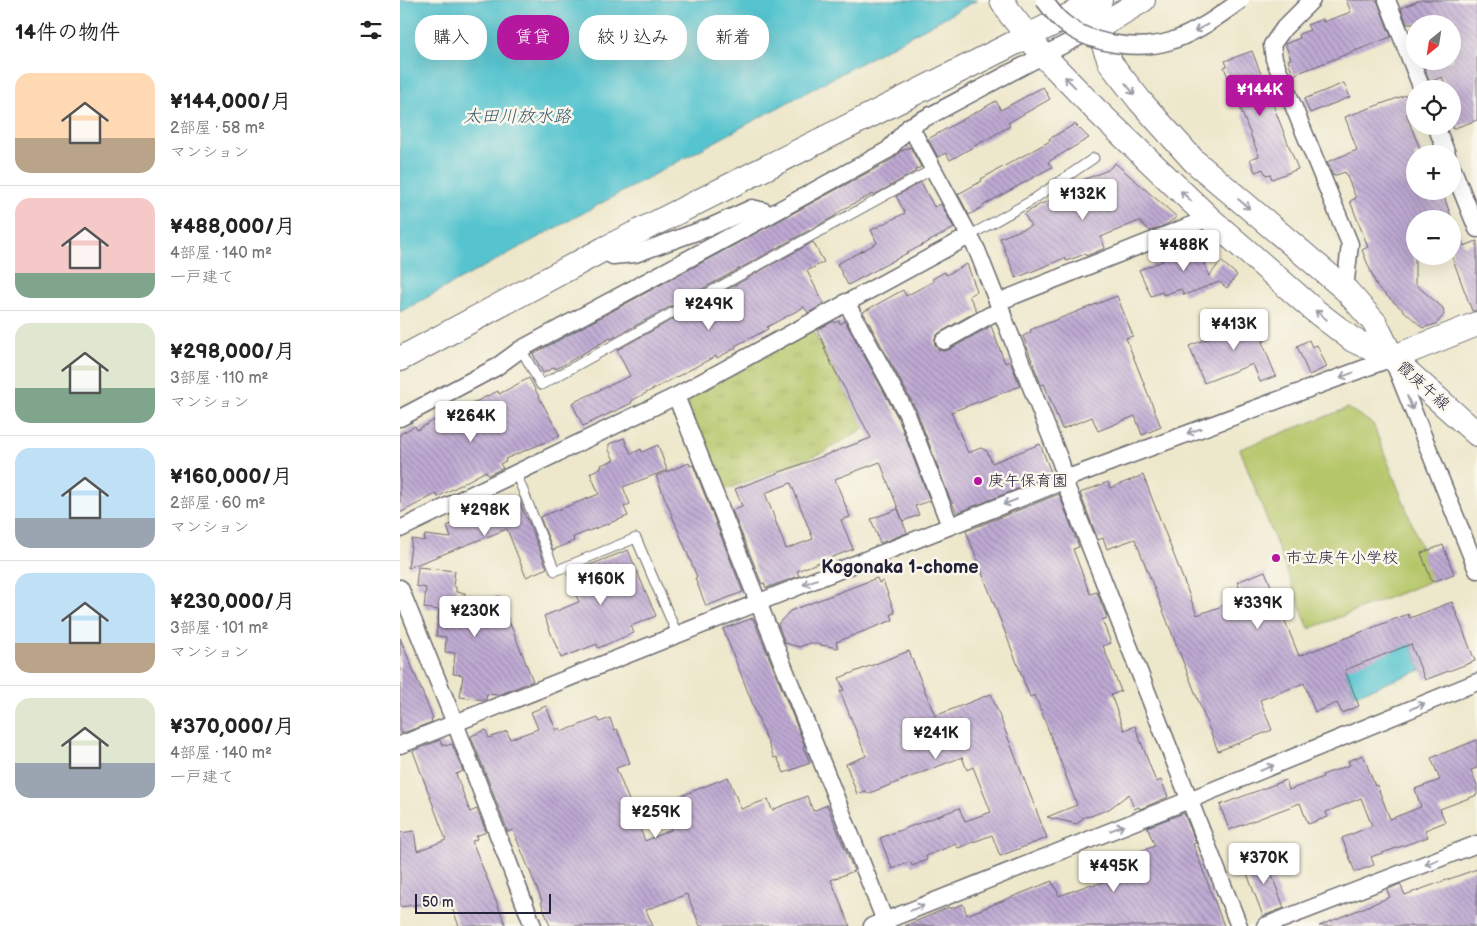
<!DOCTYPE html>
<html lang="ja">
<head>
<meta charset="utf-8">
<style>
  body { margin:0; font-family:"Balsamiq Sans","Klee One",sans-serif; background:#f2f2f2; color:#222; height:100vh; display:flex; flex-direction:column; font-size:19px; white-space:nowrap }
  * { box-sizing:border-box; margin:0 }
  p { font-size:16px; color:#767676 }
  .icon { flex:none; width:28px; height:28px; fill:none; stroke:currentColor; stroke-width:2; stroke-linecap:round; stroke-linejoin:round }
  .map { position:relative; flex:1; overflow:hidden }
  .drawer { display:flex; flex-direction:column; background:#fff; width:400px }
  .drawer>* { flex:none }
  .banner { position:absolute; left:15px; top:15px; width:475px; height:45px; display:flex; gap:10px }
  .needle { width:32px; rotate:210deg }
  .fabs { position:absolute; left:1006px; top:15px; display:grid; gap:10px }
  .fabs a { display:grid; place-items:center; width:55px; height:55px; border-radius:50%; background:#fff; box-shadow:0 5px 20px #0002; font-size:25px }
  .scale { position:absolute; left:15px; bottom:12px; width:136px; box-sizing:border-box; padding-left:5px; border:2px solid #22223b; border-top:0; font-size:14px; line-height:18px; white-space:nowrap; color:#22223b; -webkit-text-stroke:4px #fbf7ec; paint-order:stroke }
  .price { position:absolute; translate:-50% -42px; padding:0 11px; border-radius:5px; background:#fff; color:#222; font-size:16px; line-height:32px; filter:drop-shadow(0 1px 2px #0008) }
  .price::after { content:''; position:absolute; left:50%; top:30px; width:15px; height:11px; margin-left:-8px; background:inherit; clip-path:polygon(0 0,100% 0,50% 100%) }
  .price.on { background:#b5179e; color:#fff }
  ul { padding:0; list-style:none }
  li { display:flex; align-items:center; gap:15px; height:125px; padding:0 15px }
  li+li { border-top:1px solid #e0e0e0 }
  li span { display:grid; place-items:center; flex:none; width:140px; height:100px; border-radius:15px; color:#555 }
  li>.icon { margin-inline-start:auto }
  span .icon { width:60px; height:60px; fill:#fffc; stroke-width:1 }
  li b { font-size:21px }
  h2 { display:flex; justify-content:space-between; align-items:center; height:60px; padding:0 15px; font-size:21px }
  .tag { padding:0 18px; border-radius:20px; background:#fff; box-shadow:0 5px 20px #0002; font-size:18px; line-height:45px }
  .tag.on { background:#b5179e; color:#fff }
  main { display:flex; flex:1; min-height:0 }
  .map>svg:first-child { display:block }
  .park { fill:url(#park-tufts); stroke:#6c7452 }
  .pitch { fill:#b5c669; stroke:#6c7452 }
  .water { fill:#57c4cf; stroke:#3c7385 }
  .building { fill:url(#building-back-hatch); fill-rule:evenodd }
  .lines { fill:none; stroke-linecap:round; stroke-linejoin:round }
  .lane-casing { stroke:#69676d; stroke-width:11 }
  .street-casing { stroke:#69676d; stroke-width:19 }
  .secondary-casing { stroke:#69676d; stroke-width:26 }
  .lane { stroke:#fff; stroke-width:9 }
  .street { stroke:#fff; stroke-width:16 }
  .secondary { stroke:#fff; stroke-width:24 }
  .street-bridge-casing { stroke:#69676d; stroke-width:19; stroke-linecap:butt }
  .street-bridge { stroke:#fff; stroke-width:16 }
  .oneway { stroke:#9c9ca7 }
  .poi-dot { fill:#b5179e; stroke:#fbf7ec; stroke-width:2 }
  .labels { text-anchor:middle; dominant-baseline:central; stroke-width:5; stroke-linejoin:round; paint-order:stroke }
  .street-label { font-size:16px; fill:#22223b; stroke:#fbf7ec }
  .poi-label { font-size:16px; fill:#22223b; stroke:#fbf7ec; text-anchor:start }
  .water-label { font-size:18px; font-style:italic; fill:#355b6f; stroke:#fbf7ec }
  .neighbourhood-label { font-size:18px; font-weight:bold; fill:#22223b; stroke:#fbf7ec }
</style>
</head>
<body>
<main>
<section class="drawer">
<h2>14件の物件<svg class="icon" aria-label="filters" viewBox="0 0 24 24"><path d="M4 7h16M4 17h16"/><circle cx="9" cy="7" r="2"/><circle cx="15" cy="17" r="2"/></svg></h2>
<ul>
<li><span style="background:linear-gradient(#ffd9b3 65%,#b9a48a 0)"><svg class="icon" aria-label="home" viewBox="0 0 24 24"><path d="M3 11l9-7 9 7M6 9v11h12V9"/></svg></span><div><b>¥144,000/月</b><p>2部屋 · 58 m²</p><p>マンション</p></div></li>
<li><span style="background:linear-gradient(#f6c9c9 75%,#7fa58c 0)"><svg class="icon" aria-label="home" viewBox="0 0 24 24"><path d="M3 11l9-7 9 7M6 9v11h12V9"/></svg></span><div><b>¥488,000/月</b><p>4部屋 · 140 m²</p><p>一戸建て</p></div></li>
<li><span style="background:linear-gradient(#dfe7d0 65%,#7fa58c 0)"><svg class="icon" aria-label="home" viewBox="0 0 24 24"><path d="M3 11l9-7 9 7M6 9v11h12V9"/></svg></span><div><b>¥298,000/月</b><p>3部屋 · 110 m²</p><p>マンション</p></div></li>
<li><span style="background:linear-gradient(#bfe0f5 70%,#9aa5b1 0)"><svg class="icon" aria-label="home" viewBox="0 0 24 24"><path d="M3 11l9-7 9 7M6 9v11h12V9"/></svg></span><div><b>¥160,000/月</b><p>2部屋 · 60 m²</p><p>マンション</p></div></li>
<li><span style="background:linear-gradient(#bfe0f5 70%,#b9a48a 0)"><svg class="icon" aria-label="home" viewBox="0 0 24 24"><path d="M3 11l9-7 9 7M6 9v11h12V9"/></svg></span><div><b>¥230,000/月</b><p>3部屋 · 101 m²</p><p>マンション</p></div></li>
<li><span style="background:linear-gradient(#dfe7d0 65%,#9aa5b1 0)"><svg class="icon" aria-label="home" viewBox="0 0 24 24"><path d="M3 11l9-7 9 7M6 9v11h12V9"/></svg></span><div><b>¥370,000/月</b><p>4部屋 · 140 m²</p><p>一戸建て</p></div></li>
</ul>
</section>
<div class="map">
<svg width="1077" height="926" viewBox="0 0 1077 926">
  <defs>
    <pattern id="park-tufts" width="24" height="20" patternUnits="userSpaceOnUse" patternTransform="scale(1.25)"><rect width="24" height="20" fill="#b5c669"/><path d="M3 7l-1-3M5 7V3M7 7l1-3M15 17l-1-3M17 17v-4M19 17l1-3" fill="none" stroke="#9baa5c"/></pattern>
    <pattern id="building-back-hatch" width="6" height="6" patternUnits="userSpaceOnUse" patternTransform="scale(1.25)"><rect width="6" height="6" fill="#bfaad3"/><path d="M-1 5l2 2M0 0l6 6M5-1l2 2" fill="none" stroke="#9b8aac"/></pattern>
  </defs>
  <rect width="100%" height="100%" fill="#fbf7ec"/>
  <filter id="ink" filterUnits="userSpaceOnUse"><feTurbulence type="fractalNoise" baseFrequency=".02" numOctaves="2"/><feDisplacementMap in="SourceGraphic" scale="10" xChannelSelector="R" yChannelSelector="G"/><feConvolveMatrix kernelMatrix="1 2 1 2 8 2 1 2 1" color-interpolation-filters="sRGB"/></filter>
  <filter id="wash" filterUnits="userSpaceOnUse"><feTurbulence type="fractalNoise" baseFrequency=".0096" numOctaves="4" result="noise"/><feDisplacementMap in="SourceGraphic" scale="20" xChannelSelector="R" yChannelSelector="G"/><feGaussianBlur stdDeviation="1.12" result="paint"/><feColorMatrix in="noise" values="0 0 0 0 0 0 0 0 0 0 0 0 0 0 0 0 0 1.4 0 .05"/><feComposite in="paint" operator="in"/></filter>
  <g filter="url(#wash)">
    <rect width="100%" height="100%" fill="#ede7cb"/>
    <polygon class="park" points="413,330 464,428 422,453 322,491 287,409 290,398"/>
    <polygon class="pitch" points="948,408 973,424 1034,580 909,629 840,449"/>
    <g class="water">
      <polygon points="0,0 577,0 0,312"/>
      <polygon points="1011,644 1021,670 955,695 940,659"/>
    </g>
    <g id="blocks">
      <g class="building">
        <polygon points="946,0 977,0 991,37 893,75 888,60 891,59 885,44 900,38 899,34 910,30 907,25 923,19 923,22 951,12"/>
        <polygon points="1021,0 1077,0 1077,120 1052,129 1052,89 1047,89 1042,77 1030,82 1022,61 1052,61 1052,24 1007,24 1001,8"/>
        <polygon points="852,51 898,169 872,179 870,174 866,175 863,169 855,172 850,159 859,156 824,67 827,66 825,61"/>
        <polygon points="944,83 950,97 910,113 904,99"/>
        <polygon points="643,87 650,99 608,123 610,126 550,160 546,153 538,157 528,139 596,101 601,110"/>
        <polygon points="1006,95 1012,112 1006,114 1022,154 1015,154 1015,191 1042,191 1052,219 1015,219 1015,284 1043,308 1044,315 1036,324 1023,328 977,287 962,250 968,247 950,201 956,198 945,172 933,176 927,162 957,150 945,117"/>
        <polygon points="675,124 689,138 648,162 652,167 584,205 584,206 569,215 558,194 582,181 581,179 650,141 649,139"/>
        <polygon points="510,147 521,167 515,170 516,171 474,195 473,194 445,208 435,215 435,216 211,339 210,338 156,369 155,367 143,373 133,354 493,159 499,152"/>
        <polygon points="715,163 777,217 767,224 750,231 739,221 701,237 705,248 686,256 685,254 666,261 665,258 616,278 600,238 631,226 624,214 641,204 678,190 675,183 708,170"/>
        <polygon points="521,182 534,207 541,204 554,228 448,285 437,264 477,243 471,230 505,213 496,196"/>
        <polygon points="1052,220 1054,220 1064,246 1077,241 1077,311 1072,311 1052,257"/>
        <polygon points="793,240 794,243 796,242 809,276 821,261 837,275 827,288 819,282 784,295 781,289 763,295 762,292 751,296 739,270 763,261 759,254"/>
        <polygon points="413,242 424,262 407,271 424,304 408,313 404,307 367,327 368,329 335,346 336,348 317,358 316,356 231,401 232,403 183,426 172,403 230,376 217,350"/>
        <polygon points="567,264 577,291 569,296 577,311 539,333 536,336 534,340 535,345 539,350 543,351 548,350 591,326 605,363 610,361 620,386 551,412 568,453 581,448 587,451 592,463 640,444 652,475 557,513 548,494 516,409 463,312 503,290 506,296 534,281 532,279 545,272 546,275"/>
        <polygon points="717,296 733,336 726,338 761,427 742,435 735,416 698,431 692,417 662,429 644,384 641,385 623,336 631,332 630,330"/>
        <polygon points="854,311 866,340 862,342 876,376 860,382 853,364 804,383 789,346 837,327 833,319"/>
        <path d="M434,321L435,323L439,321L440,324L445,321L498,418L530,501L515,506L519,515L503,521L480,462L435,479L450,517L441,520L453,549L397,571L399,576L366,588L364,583L362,584L332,510L342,506L335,489L471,438L432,365L424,348H426L417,330ZM391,483L413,539L386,549L365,493Z"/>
        <polygon points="909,340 912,347 917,345 927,367 909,375 897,346"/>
        <polygon points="129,378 160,436 105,459 106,461 100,464 103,468 88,475 86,471 38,497 36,494 0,513 0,434 15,426 17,430 38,418 41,424 65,411 64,409 81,399 98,391 99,394"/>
        <polygon points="224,438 231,454 241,449 242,452 258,445 267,470 223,487 230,504 224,507 228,516 173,537 174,541 153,550 140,517 199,494 190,473 202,467 201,465 214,460 209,450 209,444"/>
        <polygon points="289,463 290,466 293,465 343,592 306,606 295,578 297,577 256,476"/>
        <polygon points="743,475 797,615 844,598 837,582 865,571 899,656 1008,614 1010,618 1052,602 1075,661 1025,680 1011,644 945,670 959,706 942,713 937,703 915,712 904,683 860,700 872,730 818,751 735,539 707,549 703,538 698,540 680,493 708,482 710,488"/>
        <polygon points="659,494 679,547 673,549 690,594 697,592 707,618 702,620 711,643 703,646 721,691 711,695 724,730 735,726 756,782 761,780 768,797 740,809 739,807 734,809 729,794 709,809 691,816 684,817 677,824 647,817 677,805 635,695 630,697 566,531"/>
        <polygon points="116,498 117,502 119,501 126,518 127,518 147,568 126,577 107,529 8,568 12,539 24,541 25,535 51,538 47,526"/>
        <polygon points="498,509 507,533 480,543 471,519"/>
        <polygon points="1043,545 1054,574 1032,582 1021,553"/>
        <polygon points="228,550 256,616 231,626 234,633 198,648 197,644 161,658 144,616 179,602 167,574"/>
        <polygon points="18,567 55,571 53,586 56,587 56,592 65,593 63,609 99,596 133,681 99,695 87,694 86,700 60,697 63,675 53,674 55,653 45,652 46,637 36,636 39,610 24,608 26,588 16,586"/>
        <polygon points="477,578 479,583 483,581 495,613 491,614 493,620 436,642 438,648 410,643 399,647 385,643 378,624 390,611"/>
        <polygon points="353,618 405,746 403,746 410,763 384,773 377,757 374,758 323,629"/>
        <polygon points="0,638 33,718 31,719 32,722 0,734"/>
        <polygon points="509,651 535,716 591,694 647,838 600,856 592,835 558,848 556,844 526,856 527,860 512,866 510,862 492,869 480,838 559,808 565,821 591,812 573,767 567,770 562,757 467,794 466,791 457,794 446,764 466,756 440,691 444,690 439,678"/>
        <polygon points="146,706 156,730 160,728 161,732 198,718 200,722 210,718 214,730 217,729 230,763 216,768 245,841 271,830 261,804 328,777 341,809 368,799 372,810 407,796 413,811 427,805 454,871 431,880 450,926 300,926 287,894 246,910 253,926 150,926 141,902 142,901 113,830 108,832 71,736 86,730 89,738 107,731 110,739 138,729 131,712"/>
        <polygon points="40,740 42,745 44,744 45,746 52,744 63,771 56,774 70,812 77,809 86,832 76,836 77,839 72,841 106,926 59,926 49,900 0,907 0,833 14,831 17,851 46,840 13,751"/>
        <polygon points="1077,740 1077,768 1071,770 1077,785 1077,795 1040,809 1045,822 1025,830 1028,837 971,857 974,865 955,872 942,838 972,826 961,798 926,812 928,817 908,824 900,803 829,830 820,805 886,780 889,790 923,777 922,775 950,765 948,761 963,755 975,786 977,785 990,819 1021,807 1015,789 1040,780 1031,758"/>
        <polygon points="784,813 796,843 793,844 824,926 505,926 549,907 550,909 563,904 567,915 652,881 653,885 654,884 659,896 691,884 692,886 724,874 719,859 755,846 747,827"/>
        <polygon points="864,854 884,908 863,916 843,863"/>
        <polygon points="1077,869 1077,926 919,926 990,897 987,890 1000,884 1005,895"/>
      </g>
    </g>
  </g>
  <g filter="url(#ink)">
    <use href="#blocks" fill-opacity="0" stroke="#69676d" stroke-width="1"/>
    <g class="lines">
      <g class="lane-casing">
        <g id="lane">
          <polyline points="569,236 631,201 694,158"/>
          <polyline points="121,349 141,385 533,169"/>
          <polyline points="116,473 155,571 236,538 277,634"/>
        </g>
      </g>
      <g class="street-casing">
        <g id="street">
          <polyline points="912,0 884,28 872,45 874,59 950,244 945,289"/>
          <polyline points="987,0 1022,89"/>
          <path d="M510,126C572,94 632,60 695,29"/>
          <polyline points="1036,126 1047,154"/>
          <polyline points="1052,167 1077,229"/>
          <polyline points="204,249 207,253 213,256 235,254 310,227 352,208 364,211 368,216"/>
          <polyline points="446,302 507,414 550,526"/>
          <polyline points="598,302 809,218"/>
          <polyline points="544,341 590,315 602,311"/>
          <polyline points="276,396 487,926"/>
          <polyline points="0,418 95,368 121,349 368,216 488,150 510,126 577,250 661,463 667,488 839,926"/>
          <polyline points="0,529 276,396 569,236"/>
          <polyline points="0,588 55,723 133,926"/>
          <polyline points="0,745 656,484 665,479 992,358 1077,570"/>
          <polyline points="472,926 799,796 1077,682"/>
          <polyline points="865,926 1077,844"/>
        </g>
      </g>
      <g class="secondary-casing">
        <g id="secondary">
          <polyline points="602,0 611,15 643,55 697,111 809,218 914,310 953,340 992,358 1077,434"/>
          <polyline points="684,0 689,6 711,64 740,101 794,161 945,289 975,323 992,358"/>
          <polyline points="682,30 697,28 743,0"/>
          <polyline points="992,358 1077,324"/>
          <polyline points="0,359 204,249 700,0"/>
        </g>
      </g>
      <use href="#lane" class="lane"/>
      <use href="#street" class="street"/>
      <use href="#secondary" class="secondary"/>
      <g class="street-bridge-casing">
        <path id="street-bridge" d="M644,0C650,8 656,17 664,23C691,45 739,51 771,41C798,32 819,16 841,0"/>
      </g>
      <use href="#street-bridge" class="street-bridge"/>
    </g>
    <defs><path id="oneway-shaft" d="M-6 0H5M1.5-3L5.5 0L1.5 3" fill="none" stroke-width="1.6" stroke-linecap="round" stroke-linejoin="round" transform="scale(1.25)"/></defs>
    <g class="oneway">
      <use href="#oneway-shaft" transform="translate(801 28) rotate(152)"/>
      <use href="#oneway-shaft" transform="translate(670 82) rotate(-134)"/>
      <use href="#oneway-shaft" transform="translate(730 89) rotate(51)"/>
      <use href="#oneway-shaft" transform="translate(786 196) rotate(-136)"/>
      <use href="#oneway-shaft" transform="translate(844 204) rotate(40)"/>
      <use href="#oneway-shaft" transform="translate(921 315) rotate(-141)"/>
      <use href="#oneway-shaft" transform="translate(947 375) rotate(160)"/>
      <use href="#oneway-shaft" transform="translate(1010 403) rotate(68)"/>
      <use href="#oneway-shaft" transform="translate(794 431) rotate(160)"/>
      <use href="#oneway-shaft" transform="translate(610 502) rotate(159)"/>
      <use href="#oneway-shaft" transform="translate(410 582) rotate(158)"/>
      <use href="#oneway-shaft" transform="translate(1018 706) rotate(-22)"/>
      <use href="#oneway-shaft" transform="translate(867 768) rotate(-22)"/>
      <use href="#oneway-shaft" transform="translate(717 828) rotate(-22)"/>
      <use href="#oneway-shaft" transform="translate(1032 862) rotate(159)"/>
      <use href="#oneway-shaft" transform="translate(517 908) rotate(-22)"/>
    </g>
  </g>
  <g class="poi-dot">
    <circle cx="578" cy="481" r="5"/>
    <circle cx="876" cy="558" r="5"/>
  </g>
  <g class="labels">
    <g class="street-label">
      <text transform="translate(1023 386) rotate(42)">霞庚午線</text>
    </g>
    <g class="poi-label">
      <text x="588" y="481">庚午保育園</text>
      <text x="886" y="558">市立庚午小学校</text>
    </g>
    <g class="water-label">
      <text x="117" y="116">太田川放水路</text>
    </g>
    <g class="neighbourhood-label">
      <text x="500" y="567">Kogonaka 1-chome</text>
    </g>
  </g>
</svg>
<div class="fabs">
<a><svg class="needle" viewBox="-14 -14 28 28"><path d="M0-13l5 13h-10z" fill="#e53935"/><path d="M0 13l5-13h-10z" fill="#767676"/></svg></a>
<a><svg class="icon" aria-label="locate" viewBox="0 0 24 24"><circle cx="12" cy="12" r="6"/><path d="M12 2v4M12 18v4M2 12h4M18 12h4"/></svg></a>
<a>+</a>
<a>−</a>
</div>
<div class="scale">50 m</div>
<b class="price on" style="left:860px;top:117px">¥144K</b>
<b class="price" style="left:683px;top:221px">¥132K</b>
<b class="price" style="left:784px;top:272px">¥488K</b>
<b class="price" style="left:309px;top:331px">¥249K</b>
<b class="price" style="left:834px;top:351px">¥413K</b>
<b class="price" style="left:71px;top:443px">¥264K</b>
<b class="price" style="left:85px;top:537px">¥298K</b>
<b class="price" style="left:201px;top:606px">¥160K</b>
<b class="price" style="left:858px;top:630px">¥339K</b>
<b class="price" style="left:75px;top:638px">¥230K</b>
<b class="price" style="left:536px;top:760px">¥241K</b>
<b class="price" style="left:256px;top:839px">¥259K</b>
<b class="price" style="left:864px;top:885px">¥370K</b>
<b class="price" style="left:714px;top:893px">¥495K</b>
<div class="banner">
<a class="tag">購入</a>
<a class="tag on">賃貸</a>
<a class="tag">絞り込み</a>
<a class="tag">新着</a>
</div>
</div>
</main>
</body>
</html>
